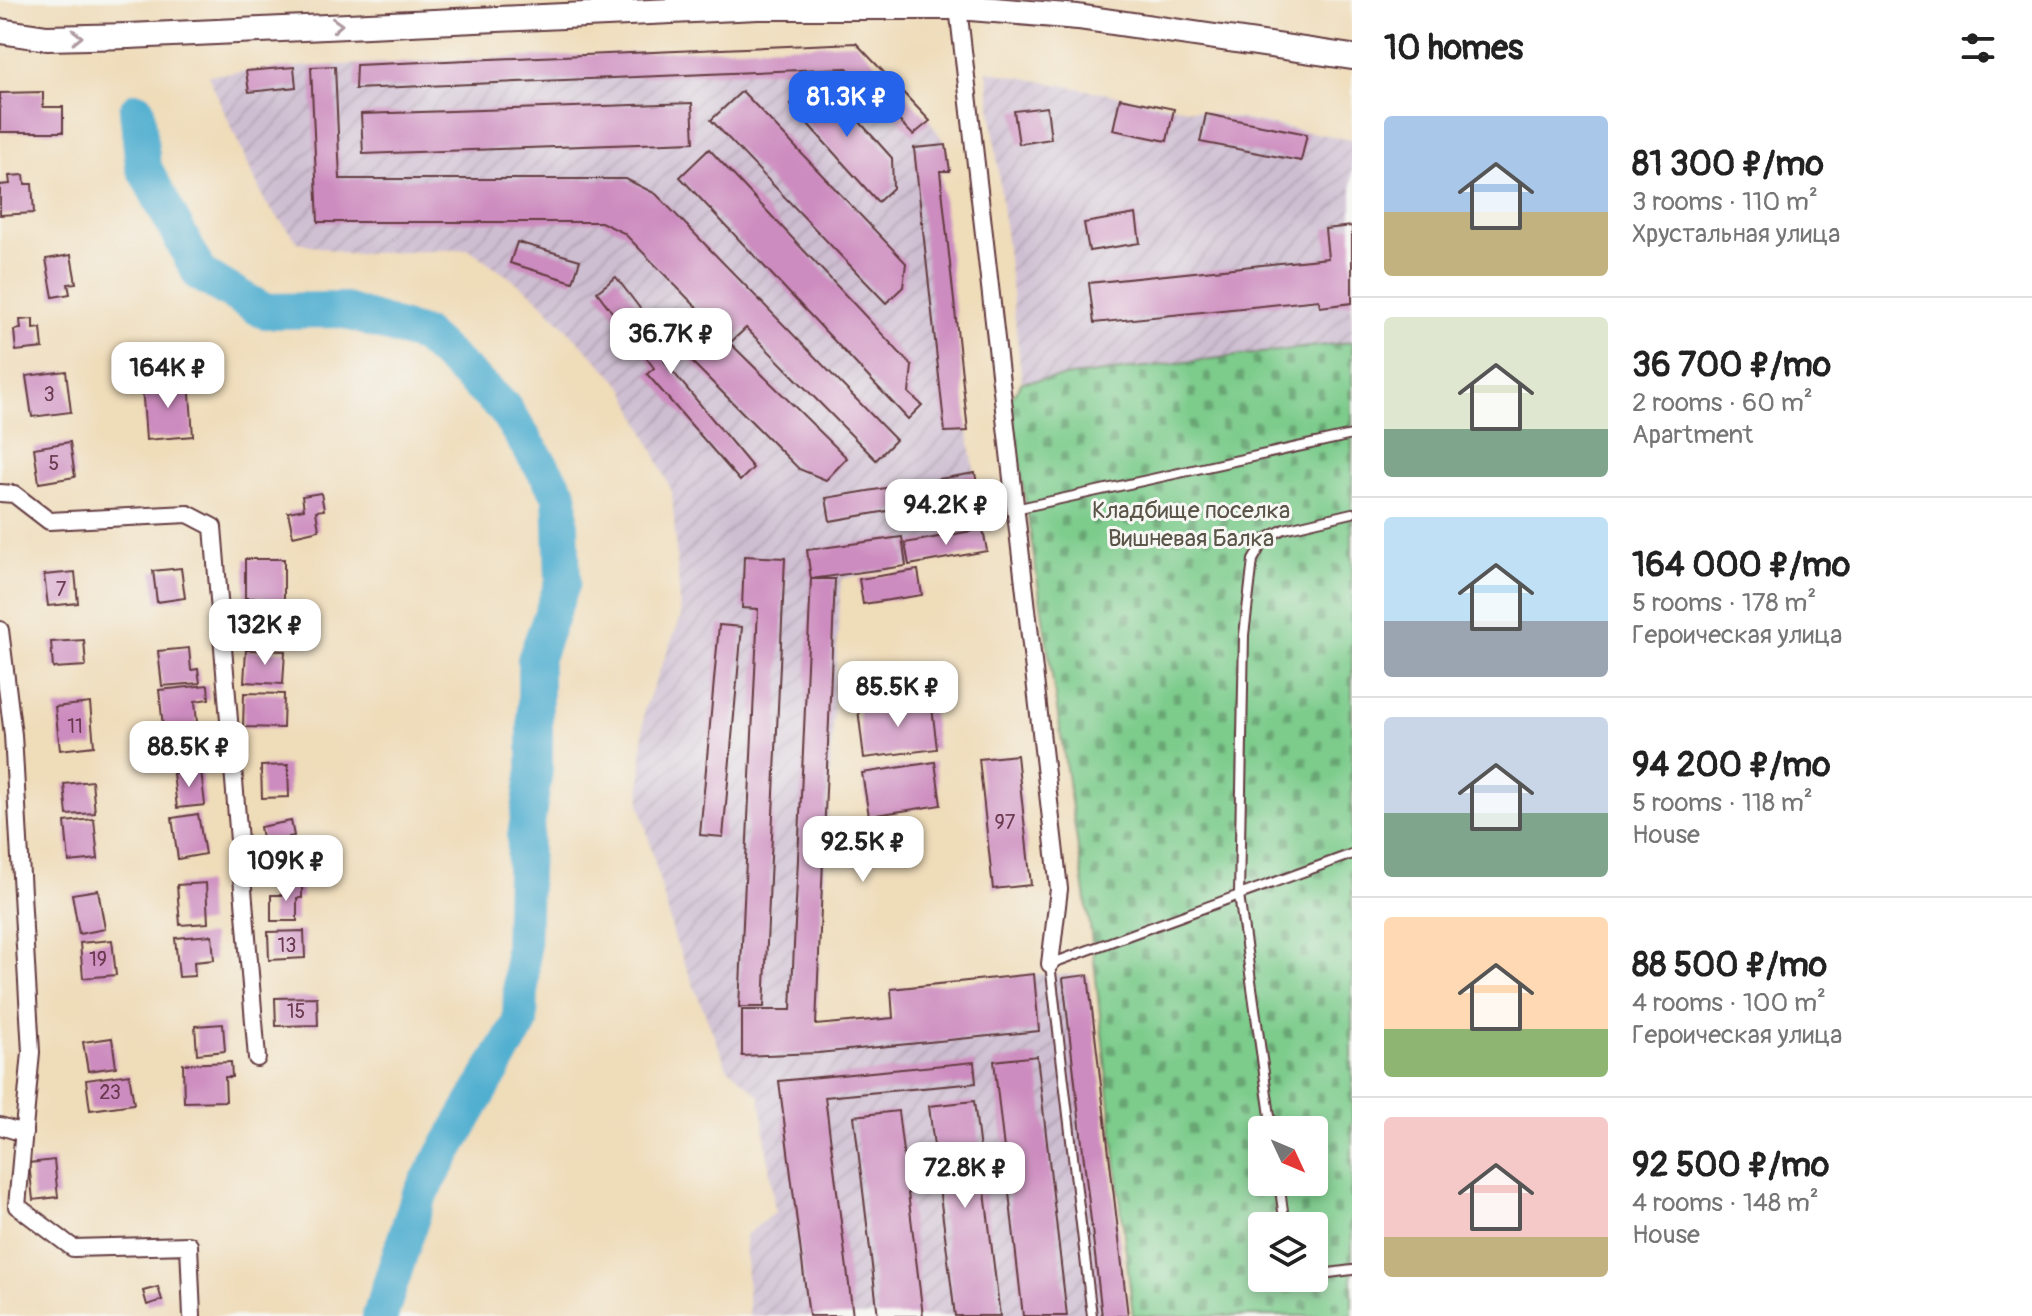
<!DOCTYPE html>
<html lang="en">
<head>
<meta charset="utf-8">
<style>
  body { margin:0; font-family:Pangolin,sans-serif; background:#f6f6f6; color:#222; height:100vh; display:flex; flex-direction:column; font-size:30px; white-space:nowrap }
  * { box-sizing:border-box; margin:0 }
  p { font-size:26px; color:#767676 }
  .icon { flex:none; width:44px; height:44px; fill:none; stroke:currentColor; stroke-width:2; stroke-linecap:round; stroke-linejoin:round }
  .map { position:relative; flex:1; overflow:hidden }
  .drawer { display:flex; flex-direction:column; background:#fff; width:680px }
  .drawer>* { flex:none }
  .needle { width:52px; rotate:134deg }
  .controls { position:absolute; left:1248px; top:1116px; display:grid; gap:16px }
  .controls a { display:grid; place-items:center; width:80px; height:80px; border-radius:8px; background:#fff; box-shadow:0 4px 12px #0003; font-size:40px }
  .price { position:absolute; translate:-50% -68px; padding:0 18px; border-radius:16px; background:#fff; color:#222; font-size:26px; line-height:52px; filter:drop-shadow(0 2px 4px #0008) }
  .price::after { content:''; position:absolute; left:50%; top:48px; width:24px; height:18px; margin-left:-12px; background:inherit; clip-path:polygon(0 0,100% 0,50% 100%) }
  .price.on { background:#2563eb; color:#fff }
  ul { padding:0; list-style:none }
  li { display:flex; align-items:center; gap:24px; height:200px; padding:0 32px }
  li+li { border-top:2px solid #e0e0e0 }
  li span { display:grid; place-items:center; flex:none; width:224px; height:160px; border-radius:8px; color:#555 }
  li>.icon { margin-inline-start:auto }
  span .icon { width:96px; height:96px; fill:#fffc; stroke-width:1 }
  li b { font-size:34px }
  h2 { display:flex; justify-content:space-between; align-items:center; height:96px; padding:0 32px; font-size:34px }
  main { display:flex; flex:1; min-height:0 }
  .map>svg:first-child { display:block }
  .industrial { fill:url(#industrial-furrows) }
  .cemetery { fill:url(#cemetery-stones); stroke:#64765c; stroke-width:2; fill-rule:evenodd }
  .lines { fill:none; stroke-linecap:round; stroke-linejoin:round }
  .river { stroke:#51afd0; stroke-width:36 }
  .building { fill:#cd8cbf }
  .lane-casing { stroke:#633b40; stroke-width:12 }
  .street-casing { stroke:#633b40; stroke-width:20 }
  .secondary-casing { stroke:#633b40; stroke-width:28 }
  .lane { stroke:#fff; stroke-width:8 }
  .street { stroke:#fff; stroke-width:16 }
  .secondary { stroke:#fff; stroke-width:24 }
  .oneway { stroke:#ae9aa0 }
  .labels { text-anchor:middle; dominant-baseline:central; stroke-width:6; stroke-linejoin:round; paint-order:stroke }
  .number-label { font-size:20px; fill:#6b3a50 }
  .park-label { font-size:24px; fill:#595348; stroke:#f6f6f2 }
</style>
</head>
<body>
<main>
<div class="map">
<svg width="1352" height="1316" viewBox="0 0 1352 1316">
  <defs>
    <pattern id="industrial-furrows" width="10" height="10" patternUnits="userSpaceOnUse" patternTransform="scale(2)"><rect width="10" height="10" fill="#cebed1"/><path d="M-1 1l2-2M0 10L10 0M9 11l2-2" fill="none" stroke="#b2a3b4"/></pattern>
    <pattern id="cemetery-stones" width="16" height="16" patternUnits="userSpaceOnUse" patternTransform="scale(2)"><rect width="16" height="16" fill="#7dcc8c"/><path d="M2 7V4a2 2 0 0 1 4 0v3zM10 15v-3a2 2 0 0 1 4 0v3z" fill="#68a573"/></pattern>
  </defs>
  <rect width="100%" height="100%" fill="#f6f6f2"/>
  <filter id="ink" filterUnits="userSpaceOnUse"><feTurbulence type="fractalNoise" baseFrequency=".0125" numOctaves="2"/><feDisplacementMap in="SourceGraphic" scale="16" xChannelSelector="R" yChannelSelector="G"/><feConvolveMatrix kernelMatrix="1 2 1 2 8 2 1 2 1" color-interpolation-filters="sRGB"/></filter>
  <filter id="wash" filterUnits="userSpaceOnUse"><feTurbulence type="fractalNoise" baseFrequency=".006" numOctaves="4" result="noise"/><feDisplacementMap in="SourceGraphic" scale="32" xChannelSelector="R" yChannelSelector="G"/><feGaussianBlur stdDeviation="1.8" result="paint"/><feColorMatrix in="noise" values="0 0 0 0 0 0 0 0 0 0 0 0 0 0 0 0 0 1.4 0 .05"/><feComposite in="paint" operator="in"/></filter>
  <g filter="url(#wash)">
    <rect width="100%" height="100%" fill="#efdcb9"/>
    <g class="industrial">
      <polygon points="856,43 930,121 946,145 950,171 940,171 968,431 987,551 841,579 816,1025 893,1018 891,989 1034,974 1088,975 1128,1316 749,1316 745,1236 775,1212 760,1096 727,1067 675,940 640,805 644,710 681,617 672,492 625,389 533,294 469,249 348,254 298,242 265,202 208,75 294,67"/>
      <polygon points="987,71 1352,140 1352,342 1022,382"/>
    </g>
    <path class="cemetery" d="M1352,342V1316H1133L1091,933L1010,399L1022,382ZM1262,1130H1314V1182H1262ZM1262,1226H1314V1278H1262Z"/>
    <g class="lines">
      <polyline class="river" points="137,110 143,166 200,274 264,311 342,310 425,336 504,408 560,495 563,582 535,660 535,770 525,837 520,1023 418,1198 380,1316"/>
    </g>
    <g id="blocks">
      <g class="building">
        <polygon points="856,43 930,121 913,135 847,68 355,89 356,65"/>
        <polygon points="335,66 340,179 626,179 656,194 896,440 876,460 746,328 730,343 847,458 826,480 799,469 680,350 710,321 624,233 601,222 318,222 311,67"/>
        <polygon points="294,67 296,87 249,92 246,71"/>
        <polygon points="824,82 892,158 893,188 878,202 790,104 804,91"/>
        <polygon points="742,91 906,263 903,287 886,303 711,120"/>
        <polygon points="43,92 43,107 63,107 63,132 0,132 0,93"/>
        <polygon points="1120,98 1174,109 1167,141 1113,130"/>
        <polygon points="692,103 694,142 363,154 361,114"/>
        <polygon points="1047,107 1051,139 1019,144 1014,111"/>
        <polygon points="1206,114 1307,134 1301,161 1200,142"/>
        <polygon points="946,145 950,171 940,171 968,431 945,432 914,148"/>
        <polygon points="709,149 912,366 909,393 922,405 908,419 680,177"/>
        <polygon points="24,175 25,184 32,184 34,213 0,215 0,185 10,184 9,176"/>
        <polygon points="1136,214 1140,243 1089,251 1084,223"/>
        <polygon points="1352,226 1352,303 1320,307 1319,300 1094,323 1089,283 1328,258 1325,229"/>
        <polygon points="517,242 580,260 573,282 510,263"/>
        <polygon points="71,255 76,283 68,284 70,294 53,297 46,259"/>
        <polygon points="616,277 661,336 654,341 667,357 664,361 753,468 740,481 647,374 654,368 597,292"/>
        <polygon points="33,319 33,329 41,328 43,348 16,351 14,330 21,329 20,320"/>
        <polygon points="66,371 71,412 32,417 26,376"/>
        <polygon points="189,380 193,436 146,440 142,384"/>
        <polygon points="70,442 75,477 39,483 34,448"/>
        <polygon points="975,473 979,495 830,521 826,498"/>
        <polygon points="321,493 324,510 316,511 319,530 293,536 288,512 304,509 302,496"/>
        <polygon points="983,529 987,551 909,565 905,543"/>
        <polygon points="902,537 906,566 811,579 835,579 816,1025 893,1018 891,989 1034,974 1039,1031 818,1053 742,1056 742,1010 791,1010 811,579 807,550"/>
        <polygon points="744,556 785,558 764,1007 739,1007 758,609 742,608"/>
        <polygon points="245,559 284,559 284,609 265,609 265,598 245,598"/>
        <polygon points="181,568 185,598 157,602 153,571"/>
        <polygon points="918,570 922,595 863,604 859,579"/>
        <polygon points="75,572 78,603 48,606 44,575"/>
        <polygon points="719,625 742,627 723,837 700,835"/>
        <polygon points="84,640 86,666 53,668 51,642"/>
        <polygon points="189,648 191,670 198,669 200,683 162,686 158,651"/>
        <polygon points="246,650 285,651 283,684 244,682"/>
        <polygon points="208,685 209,699 195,701 198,733 164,736 159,690"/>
        <polygon points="244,693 284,694 283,728 243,727"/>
        <polygon points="931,699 937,749 864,758 858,709"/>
        <polygon points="90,703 94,746 60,750 55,707"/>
        <polygon points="1017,755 1031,885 993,889 979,759"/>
        <polygon points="935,762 941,805 869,816 862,773"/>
        <polygon points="288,765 289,797 262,798 261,766"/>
        <polygon points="201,770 205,805 177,808 173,773"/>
        <polygon points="92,781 95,813 67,815 64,784"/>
        <polygon points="198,814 205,854 178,859 172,818"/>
        <polygon points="94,819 98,859 69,862 65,822"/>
        <polygon points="291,821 294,836 289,837 292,855 266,860 260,827"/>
        <polygon points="302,882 302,898 297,898 297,921 271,921 271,895 284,895 284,883"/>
        <polygon points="206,883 208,923 180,925 177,885"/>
        <polygon points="98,890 105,929 79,934 72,894"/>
        <polygon points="304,931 305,958 269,960 268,932"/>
        <polygon points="212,935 214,960 194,962 195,976 179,977 175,938"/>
        <polygon points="112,940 116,975 83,978 80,943"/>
        <polygon points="1088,975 1128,1316 1102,1316 1063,978"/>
        <polygon points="317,997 318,1025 276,1026 275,998"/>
        <polygon points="223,1024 225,1051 197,1054 195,1026"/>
        <polygon points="112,1038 116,1067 88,1071 83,1042"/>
        <polygon points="1037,1056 1067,1316 1023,1316 994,1061"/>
        <polygon points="231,1062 232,1077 225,1077 226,1101 184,1102 183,1064"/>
        <polygon points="974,1062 976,1083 825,1097 853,1316 809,1316 779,1081"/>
        <polygon points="129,1074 134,1104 90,1110 86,1080"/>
        <polygon points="974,1101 1000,1316 955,1316 929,1106"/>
        <polygon points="898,1111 923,1316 878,1316 854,1116"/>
        <polygon points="54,1160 58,1197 33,1200 29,1163"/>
        <polygon points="158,1287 162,1300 147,1305 143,1291"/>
      </g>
    </g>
  </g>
  <g filter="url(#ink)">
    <use href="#blocks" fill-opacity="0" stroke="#633b40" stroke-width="2"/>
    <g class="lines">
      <g class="lane-casing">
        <g id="lane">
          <polyline points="1015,509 1352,435"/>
          <polyline points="1272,1130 1239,895 1244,635 1253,560 1265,539 1284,529 1352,513"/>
          <polyline points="1279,1182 1285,1226"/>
          <polyline points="1314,1275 1352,1270"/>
          <polyline points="1292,1278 1297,1278"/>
          <polyline points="1092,1316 1050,964 1352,854"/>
        </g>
      </g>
      <g class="street-casing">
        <g id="street">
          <polyline points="958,7 1059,889 1050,964"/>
          <polyline points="0,493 14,494 49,521 188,514 213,527 257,1058"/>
          <polyline points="0,630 13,735 31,1052 17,1206 73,1248 189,1245 192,1316"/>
          <polyline points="0,1126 24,1133"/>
        </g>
      </g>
      <g class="secondary-casing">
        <polyline id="secondary" points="0,31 47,38 129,36 758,7 958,7 1078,17 1352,57"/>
      </g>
      <use href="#lane" class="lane"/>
      <use href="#street" class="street"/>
      <use href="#secondary" class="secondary"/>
    </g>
    <defs><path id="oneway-chevron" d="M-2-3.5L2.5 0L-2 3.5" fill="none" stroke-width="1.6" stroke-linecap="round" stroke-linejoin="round" transform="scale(2)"/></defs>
    <g class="oneway">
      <use href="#oneway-chevron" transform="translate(337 25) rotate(-3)"/>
      <use href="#oneway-chevron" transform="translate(77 37) rotate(-1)"/>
    </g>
  </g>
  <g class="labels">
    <g class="number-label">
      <text x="49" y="394">3</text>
      <text x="54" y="463">5</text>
      <text x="61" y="589">7</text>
      <text x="75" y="726">11</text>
      <text x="1005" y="822">97</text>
      <text x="287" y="945">13</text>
      <text x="98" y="959">19</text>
      <text x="296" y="1011">15</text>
      <text x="110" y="1092">23</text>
    </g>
    <g class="park-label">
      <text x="1191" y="510">Кладбище поселка<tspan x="1191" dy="28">Вишневая Балка</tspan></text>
    </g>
  </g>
</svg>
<div class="controls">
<a><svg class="needle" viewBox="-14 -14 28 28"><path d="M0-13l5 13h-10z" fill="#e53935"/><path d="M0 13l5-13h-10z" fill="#767676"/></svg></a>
<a><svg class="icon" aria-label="layers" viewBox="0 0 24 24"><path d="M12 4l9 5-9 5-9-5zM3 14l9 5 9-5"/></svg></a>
</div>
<b class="price on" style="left:847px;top:139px">81.3K ₽</b>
<b class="price" style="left:671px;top:376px">36.7K ₽</b>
<b class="price" style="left:168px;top:410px">164K ₽</b>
<b class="price" style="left:946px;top:547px">94.2K ₽</b>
<b class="price" style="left:265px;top:667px">132K ₽</b>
<b class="price" style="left:898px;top:729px">85.5K ₽</b>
<b class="price" style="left:189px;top:789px">88.5K ₽</b>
<b class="price" style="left:863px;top:884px">92.5K ₽</b>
<b class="price" style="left:286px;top:903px">109K ₽</b>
<b class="price" style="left:965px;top:1210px">72.8K ₽</b>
</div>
<section class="drawer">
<h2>10 homes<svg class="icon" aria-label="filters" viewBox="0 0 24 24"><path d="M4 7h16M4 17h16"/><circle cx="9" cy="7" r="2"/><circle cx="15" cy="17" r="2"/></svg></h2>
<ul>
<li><span style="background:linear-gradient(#a9c7e8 60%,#c2b280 0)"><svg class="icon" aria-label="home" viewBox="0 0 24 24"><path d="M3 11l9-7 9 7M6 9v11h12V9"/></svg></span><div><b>81 300 ₽/mo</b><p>3 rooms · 110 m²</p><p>Хрустальная улица</p></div></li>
<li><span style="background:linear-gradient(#dfe7d0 70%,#7fa58c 0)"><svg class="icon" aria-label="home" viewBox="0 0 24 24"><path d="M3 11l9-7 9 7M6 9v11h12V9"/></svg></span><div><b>36 700 ₽/mo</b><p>2 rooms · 60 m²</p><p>Apartment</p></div></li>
<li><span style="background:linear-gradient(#bfe0f5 65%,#9aa5b1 0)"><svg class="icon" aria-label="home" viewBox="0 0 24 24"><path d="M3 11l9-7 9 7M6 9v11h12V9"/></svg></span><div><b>164 000 ₽/mo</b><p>5 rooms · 178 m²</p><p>Героическая улица</p></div></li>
<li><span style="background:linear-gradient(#c9d6e8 60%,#7fa58c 0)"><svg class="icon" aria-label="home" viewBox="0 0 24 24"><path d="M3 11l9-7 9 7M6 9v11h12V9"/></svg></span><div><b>94 200 ₽/mo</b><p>5 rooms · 118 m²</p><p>House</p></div></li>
<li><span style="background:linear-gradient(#ffd9b3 70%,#8fb573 0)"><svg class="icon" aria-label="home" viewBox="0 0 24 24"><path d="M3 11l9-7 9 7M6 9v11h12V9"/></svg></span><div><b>88 500 ₽/mo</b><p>4 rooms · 100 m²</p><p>Героическая улица</p></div></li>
<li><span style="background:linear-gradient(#f6c9c9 75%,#c2b280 0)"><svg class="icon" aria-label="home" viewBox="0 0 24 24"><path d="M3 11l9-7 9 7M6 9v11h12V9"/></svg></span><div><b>92 500 ₽/mo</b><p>4 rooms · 148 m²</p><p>House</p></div></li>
</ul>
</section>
</main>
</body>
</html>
